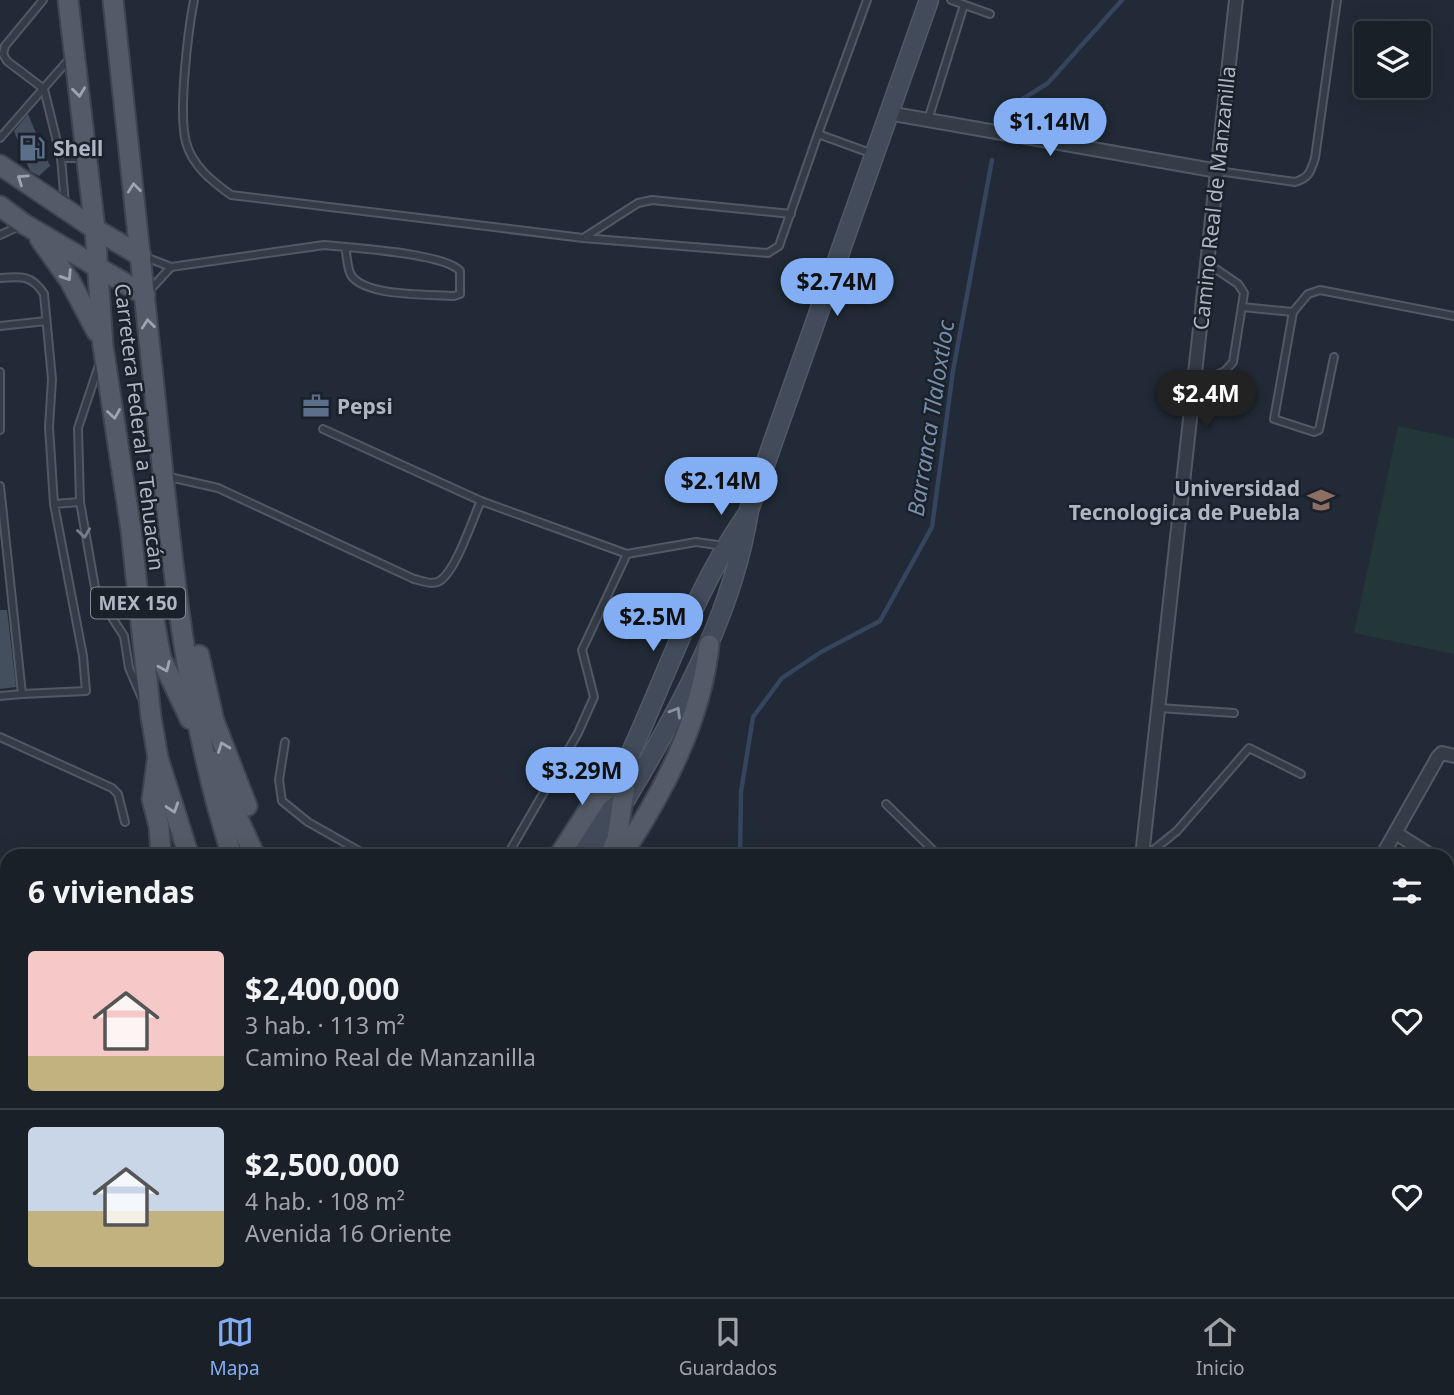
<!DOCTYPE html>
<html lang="es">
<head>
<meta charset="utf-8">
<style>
  body { margin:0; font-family:"Noto Sans",sans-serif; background:#222830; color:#f1f3f6; height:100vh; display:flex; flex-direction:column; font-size:26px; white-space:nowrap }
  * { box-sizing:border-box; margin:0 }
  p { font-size:23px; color:#9fa3a8 }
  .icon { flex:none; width:38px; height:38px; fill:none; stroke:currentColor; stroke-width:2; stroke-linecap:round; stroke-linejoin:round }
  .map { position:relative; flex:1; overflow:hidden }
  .side { position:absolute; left:0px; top:849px; width:1454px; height:450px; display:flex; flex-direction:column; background:#192028; border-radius:21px 21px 0 0; box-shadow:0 7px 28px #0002,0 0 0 2px #373e45 }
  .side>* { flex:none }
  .buttons { position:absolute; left:1354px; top:21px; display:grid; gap:14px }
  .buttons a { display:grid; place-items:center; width:77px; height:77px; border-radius:7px; background:#192028; box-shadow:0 7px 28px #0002,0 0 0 2px #373e45; font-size:35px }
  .price { position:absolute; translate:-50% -60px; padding:0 16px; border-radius:24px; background:#84aef3; color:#111; font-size:23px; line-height:46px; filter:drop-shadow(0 2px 4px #0008) }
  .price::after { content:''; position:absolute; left:50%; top:42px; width:21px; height:16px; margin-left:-10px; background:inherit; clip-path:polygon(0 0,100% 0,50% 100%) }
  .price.active { background:#222; color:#fff }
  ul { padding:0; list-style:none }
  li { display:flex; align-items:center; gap:21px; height:175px; padding:0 28px }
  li+li { border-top:2px solid #373e45 }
  li span { display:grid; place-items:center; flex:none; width:196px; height:140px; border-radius:7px; color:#555 }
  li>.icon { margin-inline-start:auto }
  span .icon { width:84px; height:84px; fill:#fffc; stroke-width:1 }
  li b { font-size:30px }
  h2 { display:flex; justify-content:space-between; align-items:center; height:84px; padding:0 28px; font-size:30px }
  .menu { display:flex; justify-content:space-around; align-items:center; height:98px; border-top:2px solid #373e45; background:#192028; font-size:19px; color:#9fa3a8 }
  .menu a { display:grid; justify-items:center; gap:4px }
  .menu .active { color:#84aef3 }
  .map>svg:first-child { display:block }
  .green { fill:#243738 }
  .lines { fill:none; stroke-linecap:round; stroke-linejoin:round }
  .stream { stroke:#35455d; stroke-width:4.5 }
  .building { fill:#444f5e }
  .lane-casing { stroke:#515965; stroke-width:10 }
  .street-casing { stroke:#515965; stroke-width:16 }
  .secondary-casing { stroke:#515965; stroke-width:21 }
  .primary-casing { stroke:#3d4550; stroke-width:23 }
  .lane { stroke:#343c47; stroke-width:6 }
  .street { stroke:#343c47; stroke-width:12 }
  .secondary { stroke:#424b5a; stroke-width:18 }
  .primary { stroke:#525b67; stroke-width:19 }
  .oneway { stroke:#9ca4b1 }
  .oneway2 { stroke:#777f8c }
  .oneway3 { stroke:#88919f }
  .labels { text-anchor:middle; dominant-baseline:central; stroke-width:5; stroke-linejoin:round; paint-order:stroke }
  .shield { fill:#1a212b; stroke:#828996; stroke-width:2 }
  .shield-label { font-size:19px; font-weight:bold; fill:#aeb6c4 }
  .poi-label { font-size:21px; font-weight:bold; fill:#aeb6c4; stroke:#1a212b; text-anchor:start }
  .street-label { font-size:21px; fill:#aeb6c4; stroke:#1a212b }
  .water-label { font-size:23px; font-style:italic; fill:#778eab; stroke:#1a212b }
</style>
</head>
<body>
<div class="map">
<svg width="1454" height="1297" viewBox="0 0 1454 1297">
  <rect width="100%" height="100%" fill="#212a36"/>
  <polygon class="green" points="1398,426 1454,438 1454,654 1354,633"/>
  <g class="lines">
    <g class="stream">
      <polyline points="1005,110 1048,83 1122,0"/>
      <polyline points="740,856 741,792 753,717 782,678 821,652 880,621 932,527 953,371 992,160"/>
      <polyline points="658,1297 659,1292"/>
    </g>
  </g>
  <g class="building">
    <polygon points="28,114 50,166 39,176 30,171 14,131"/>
    <polygon points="0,610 7,610 16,687 0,689"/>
  </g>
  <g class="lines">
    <g class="lane-casing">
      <g id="lane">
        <polyline points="43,0 5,46 3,54 7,61 44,89 61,158 65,204"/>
        <path d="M194,0C188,31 178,113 186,142C192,166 213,182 231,195L583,238L768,253L779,246L818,134L873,154"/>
        <polyline points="951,0 990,14"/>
        <polyline points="928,120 964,5"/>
        <polyline points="818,134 867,0"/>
        <polyline points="0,138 71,57"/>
        <polyline points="61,158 84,158"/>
        <path d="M1218,171L1295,182C1309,178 1311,171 1315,158L1337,0"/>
        <polyline points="0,235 20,226"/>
        <polyline points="585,237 638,203 652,200 791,214"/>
        <path d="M143,256L171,267L324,245C352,248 444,253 460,271V294L454,296C429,294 365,297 351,275C347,268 347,255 345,247"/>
        <path d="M0,278C21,276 32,275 44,294L52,379L49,427L54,504"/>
        <polyline points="149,291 171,267"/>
        <polyline points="1242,307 1293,312 1308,294 1320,290 1454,316"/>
        <polyline points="1293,312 1274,419 1314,432 1319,430 1334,357"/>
        <polyline points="0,326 46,321"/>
        <polyline points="99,365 78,428 80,502 96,593 124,636 129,668 142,698"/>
        <polyline points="0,372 0,430"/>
        <polyline points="1195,385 1225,371 1233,362 1244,293 1238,284 1207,263"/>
        <polyline points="323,429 481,501 627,554 696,542 724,546"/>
        <path d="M165,476L218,488L414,579C423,581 433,586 441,580C457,568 472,520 481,501"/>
        <polyline points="0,486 22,694 0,696"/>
        <polyline points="22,694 86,691 83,656 54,504 80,502"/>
        <polyline points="1159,708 1234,713"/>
        <polyline points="0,737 112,788 118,794 125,822"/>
        <polyline points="285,742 279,780 282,801 308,822 368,856"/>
        <polyline points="886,804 939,856"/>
        <polyline points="507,856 578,733 594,697 582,650 627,554"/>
        <polyline points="1146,856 1177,831 1249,748 1301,774"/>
        <polyline points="0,868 7,871"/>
        <polyline points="382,1297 391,1292 401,1297"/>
      </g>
    </g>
    <g class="street-casing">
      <g id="street">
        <polyline points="888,113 1218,171"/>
        <polyline points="1397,834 1432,856"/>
        <polyline points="1142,856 1236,0"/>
        <polyline points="1382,856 1438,757 1442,753 1454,756"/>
        <polyline points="1447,866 1454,870"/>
        <polyline points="1447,1001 1454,1005"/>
        <polyline points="0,1092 7,1096"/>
        <polyline points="1447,1119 1454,1123"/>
        <polyline points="1447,1215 1454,1203"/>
        <polyline points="0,1234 7,1222"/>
        <polyline points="1447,1242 1454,1245"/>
        <polyline points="899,1292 908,1297"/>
        <polyline points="1115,1292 1124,1297"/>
        <polyline points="1325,1292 1334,1297"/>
        <polyline points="0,1294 6,1297"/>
        <polyline points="82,1297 85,1292"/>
        <polyline points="781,1297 785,1292"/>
        <polyline points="1402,1297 1405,1292"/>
      </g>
    </g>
    <g class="secondary-casing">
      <g id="secondary">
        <path d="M575,856C647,748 673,621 746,516"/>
        <path d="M592,856C609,830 623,803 639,777C688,693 734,607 749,510L929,0"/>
        <polyline points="302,1297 306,1292"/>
        <polyline points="321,1297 324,1292"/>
      </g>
    </g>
    <g class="primary-casing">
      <g id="primary">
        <polyline points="68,0 95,229 103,346 131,530 151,717 158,758 189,856"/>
        <path d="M113,0C128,132 142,264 155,396C171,551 184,707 232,856"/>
        <polyline points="0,165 95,229 141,256"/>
        <polyline points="0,206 24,224 145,295"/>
        <polyline points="40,239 70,281 97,332"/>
        <polyline points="152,609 161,658 190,719"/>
        <polyline points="199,655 214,721 247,806"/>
        <polyline points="212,761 255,856"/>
        <polyline points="157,762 152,799 159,826 161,856"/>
        <polyline points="559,856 597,797 621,778"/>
        <polyline points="610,856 617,839 628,763"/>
        <path d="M621,856C663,793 701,721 709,645"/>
        <polyline points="445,1292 449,1297"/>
        <polyline points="463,1292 467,1297"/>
        <polyline points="505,1292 509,1297"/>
        <polyline points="272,1297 276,1292"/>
        <polyline points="336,1297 339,1292"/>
      </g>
    </g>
    <use href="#lane" class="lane"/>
    <use href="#street" class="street"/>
    <use href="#secondary" class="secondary"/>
    <use href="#primary" class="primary"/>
  </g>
  <defs><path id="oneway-chevron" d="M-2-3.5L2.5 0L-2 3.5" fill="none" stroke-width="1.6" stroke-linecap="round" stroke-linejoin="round" transform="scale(1.75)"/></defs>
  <g class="oneway">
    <use href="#oneway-chevron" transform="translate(79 92) rotate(83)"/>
    <use href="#oneway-chevron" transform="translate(22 179) rotate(-146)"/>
    <use href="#oneway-chevron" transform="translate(134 188) rotate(-96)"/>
    <use href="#oneway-chevron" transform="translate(67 276) rotate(57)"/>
    <use href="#oneway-chevron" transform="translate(148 324) rotate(-96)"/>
    <use href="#oneway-chevron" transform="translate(114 414) rotate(81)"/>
    <use href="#oneway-chevron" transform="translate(165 667) rotate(66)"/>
    <use href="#oneway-chevron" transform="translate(223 747) rotate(-111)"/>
    <use href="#oneway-chevron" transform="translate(173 808) rotate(72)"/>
  </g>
  <use class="oneway2" href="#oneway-chevron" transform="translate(84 533) rotate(82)"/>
  <use class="oneway3" href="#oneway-chevron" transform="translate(676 712) rotate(-59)"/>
  <defs>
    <g id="fuel-bare" transform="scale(2.1)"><path d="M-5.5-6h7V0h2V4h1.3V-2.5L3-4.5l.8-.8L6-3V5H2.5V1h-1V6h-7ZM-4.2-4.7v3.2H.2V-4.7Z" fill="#5c6f8a" stroke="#1a212b" stroke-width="2.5" paint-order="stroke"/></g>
    <g id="office-bare" transform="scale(2.1)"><path d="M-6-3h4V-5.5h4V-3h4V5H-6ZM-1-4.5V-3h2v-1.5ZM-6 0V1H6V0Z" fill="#5c6f8a" stroke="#1a212b" stroke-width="2.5" paint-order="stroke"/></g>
    <g id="university-bare" transform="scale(2.1)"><path d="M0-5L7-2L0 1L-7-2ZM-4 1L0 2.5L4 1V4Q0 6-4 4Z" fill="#8d6e63" stroke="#1a212b" stroke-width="2.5" paint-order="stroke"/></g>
  </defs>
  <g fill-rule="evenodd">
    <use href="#fuel-bare" x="32" y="148"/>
    <use href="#office-bare" x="316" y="406"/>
    <use href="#university-bare" x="1321" y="500"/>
  </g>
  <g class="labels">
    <rect class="shield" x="91" y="587.5" width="94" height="31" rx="5"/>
    <g class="shield-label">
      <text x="138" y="603">MEX 150</text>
    </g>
    <g class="poi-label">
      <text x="53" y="148">Shell</text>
      <text x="337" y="406">Pepsi</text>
      <text x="1300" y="488" text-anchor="end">Universidad<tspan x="1300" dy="24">Tecnologica de Puebla</tspan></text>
    </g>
    <g class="street-label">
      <text transform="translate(1214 198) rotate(-84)">Camino Real de Manzanilla</text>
      <text transform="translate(140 427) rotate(83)">Carretera Federal a Tehuacán</text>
    </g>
    <g class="water-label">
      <text transform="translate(930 418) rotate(-81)">Barranca Tlaloxtloc</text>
    </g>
  </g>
</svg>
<div class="buttons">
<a><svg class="icon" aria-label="layers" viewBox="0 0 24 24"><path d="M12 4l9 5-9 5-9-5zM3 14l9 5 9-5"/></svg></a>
</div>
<b class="price" style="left:1050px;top:158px">$1.14M</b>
<b class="price" style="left:837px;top:318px">$2.74M</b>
<b class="price active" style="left:1206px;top:430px">$2.4M</b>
<b class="price" style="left:721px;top:517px">$2.14M</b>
<b class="price" style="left:653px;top:653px">$2.5M</b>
<b class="price" style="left:582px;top:807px">$3.29M</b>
<section class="side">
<h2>6 viviendas<svg class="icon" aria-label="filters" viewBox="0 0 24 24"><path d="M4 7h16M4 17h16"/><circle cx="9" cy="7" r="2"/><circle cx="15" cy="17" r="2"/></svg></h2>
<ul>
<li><span style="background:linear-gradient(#f6c9c9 75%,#c2b280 0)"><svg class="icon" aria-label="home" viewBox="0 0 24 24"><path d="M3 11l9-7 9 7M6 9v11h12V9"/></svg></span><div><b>$2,400,000</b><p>3 hab. · 113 m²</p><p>Camino Real de Manzanilla</p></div><svg class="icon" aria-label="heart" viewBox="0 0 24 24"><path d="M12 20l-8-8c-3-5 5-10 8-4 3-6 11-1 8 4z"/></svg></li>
<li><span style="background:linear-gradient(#c9d6e8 60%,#c2b280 0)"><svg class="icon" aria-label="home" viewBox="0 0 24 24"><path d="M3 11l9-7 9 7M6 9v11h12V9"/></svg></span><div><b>$2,500,000</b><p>4 hab. · 108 m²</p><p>Avenida 16 Oriente</p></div><svg class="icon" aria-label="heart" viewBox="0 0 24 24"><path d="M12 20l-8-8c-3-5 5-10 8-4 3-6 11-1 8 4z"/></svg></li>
</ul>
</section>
</div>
<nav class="menu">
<a class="active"><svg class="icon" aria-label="map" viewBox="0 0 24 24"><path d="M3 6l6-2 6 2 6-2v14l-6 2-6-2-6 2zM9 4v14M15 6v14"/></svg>Mapa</a>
<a><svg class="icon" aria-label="saved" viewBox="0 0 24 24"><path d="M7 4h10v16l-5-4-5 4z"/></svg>Guardados</a>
<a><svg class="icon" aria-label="home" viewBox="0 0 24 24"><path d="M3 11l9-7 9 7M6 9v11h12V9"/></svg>Inicio</a>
</nav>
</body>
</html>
